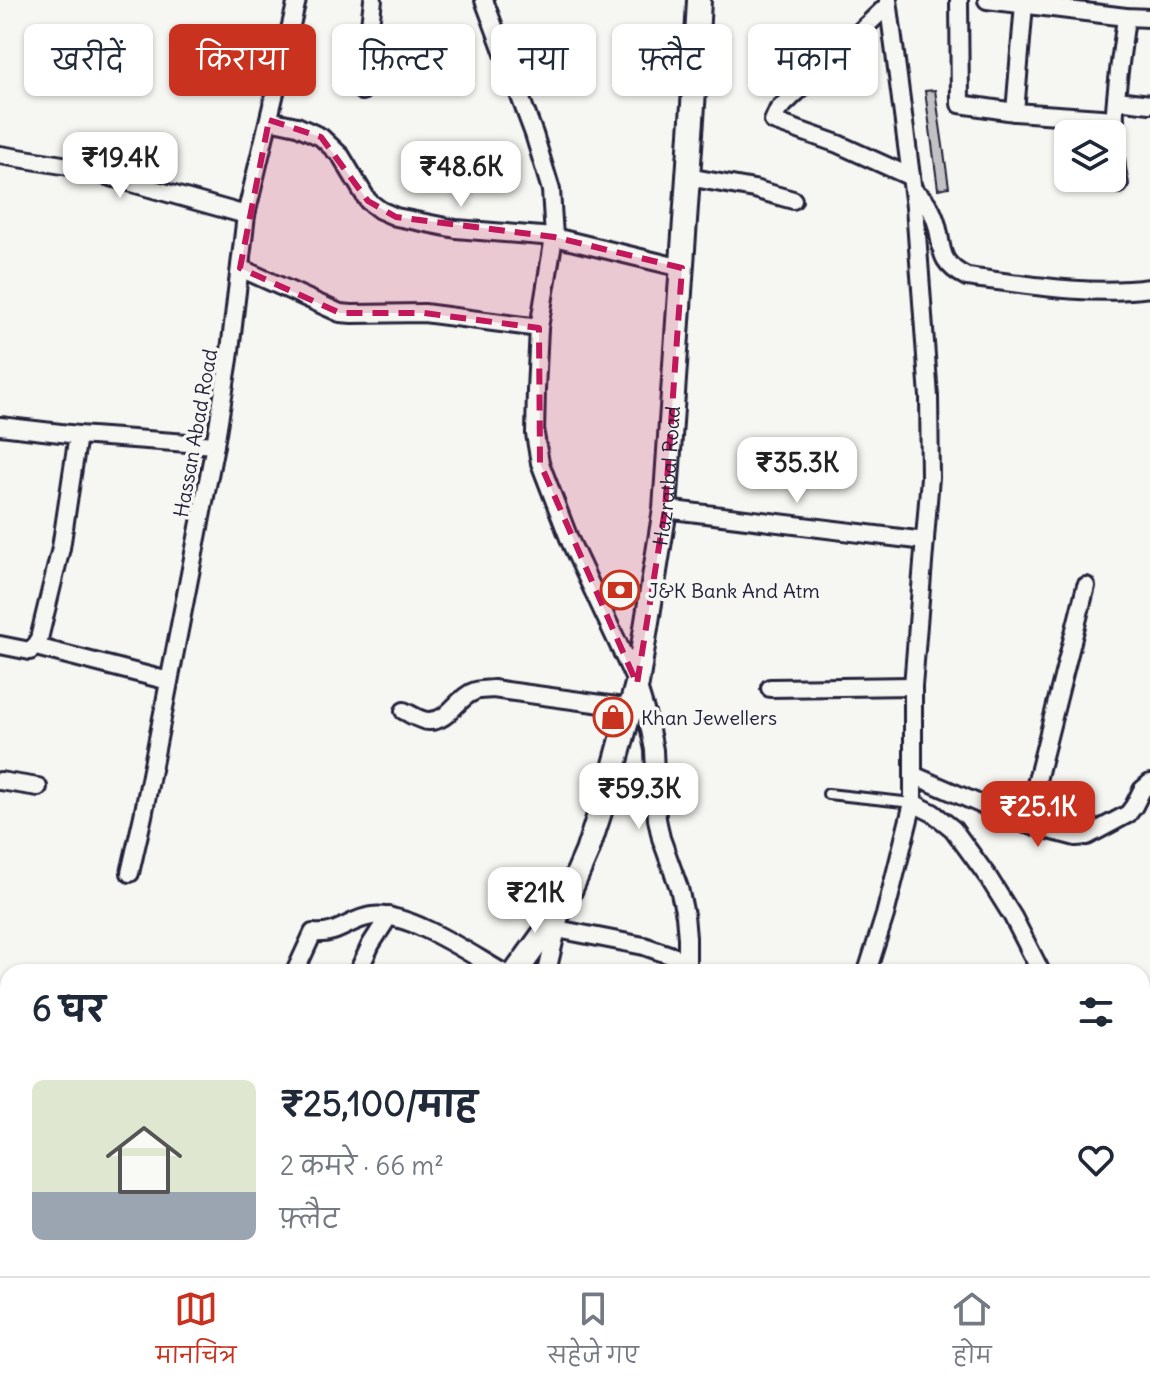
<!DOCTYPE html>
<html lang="hi">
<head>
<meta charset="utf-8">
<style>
  body { margin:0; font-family:Delius,"Playpen Sans Deva",sans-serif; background:#f2f2f3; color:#1f2937; height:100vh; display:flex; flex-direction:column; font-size:30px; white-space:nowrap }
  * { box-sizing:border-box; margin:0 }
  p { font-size:26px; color:#747a83 }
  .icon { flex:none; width:44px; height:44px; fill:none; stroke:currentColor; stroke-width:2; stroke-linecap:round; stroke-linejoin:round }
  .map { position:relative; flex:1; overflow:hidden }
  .details { position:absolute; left:0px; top:964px; width:1150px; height:312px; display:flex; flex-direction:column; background:#fff; border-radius:24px 24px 0 0; box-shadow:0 2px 6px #0004 }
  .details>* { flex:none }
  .guide { position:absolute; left:24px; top:24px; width:1102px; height:72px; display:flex; gap:16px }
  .tools { position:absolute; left:1054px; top:120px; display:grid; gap:16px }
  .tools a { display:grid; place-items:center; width:72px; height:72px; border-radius:12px; background:#fff; box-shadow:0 2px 6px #0004; font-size:40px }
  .price { position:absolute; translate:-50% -68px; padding:0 18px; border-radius:16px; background:#fff; color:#222; font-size:26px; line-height:52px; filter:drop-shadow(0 2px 4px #0008) }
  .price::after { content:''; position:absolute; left:50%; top:48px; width:24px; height:18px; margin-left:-12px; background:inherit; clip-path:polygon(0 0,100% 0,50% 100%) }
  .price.selected { background:#c8321e; color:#fff }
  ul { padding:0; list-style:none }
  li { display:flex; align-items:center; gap:24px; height:200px; padding:0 32px }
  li+li { border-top:2px solid #e0e1e3 }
  li span { display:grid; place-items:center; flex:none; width:224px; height:160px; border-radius:12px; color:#555 }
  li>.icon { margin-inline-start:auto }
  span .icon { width:96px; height:96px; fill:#fffc; stroke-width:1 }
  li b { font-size:34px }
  h2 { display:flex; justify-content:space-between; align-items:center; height:96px; padding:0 32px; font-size:34px }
  .tag { padding:0 28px; border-radius:12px; background:#fff; box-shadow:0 2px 6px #0004; font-size:28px; line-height:72px }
  .tag.selected { background:#c8321e; color:#fff }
  .dock { display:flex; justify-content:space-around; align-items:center; height:112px; border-top:2px solid #e0e1e3; background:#fff; font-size:22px; color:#747a83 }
  .dock a { display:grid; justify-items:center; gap:4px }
  .dock .selected { color:#c8321e }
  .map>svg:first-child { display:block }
  .green { fill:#d7d7d7; stroke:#7c7c89; stroke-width:2 }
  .water { fill:#adadb3; stroke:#757583; stroke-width:2 }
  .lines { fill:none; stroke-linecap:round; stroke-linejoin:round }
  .stream { stroke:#757583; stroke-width:4 }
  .building { fill:#c2c2c4; stroke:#22223b; stroke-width:2 }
  .lane-casing { stroke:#22223b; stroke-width:14 }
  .street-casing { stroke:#22223b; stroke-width:22 }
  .secondary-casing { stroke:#22223b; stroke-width:28 }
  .lane { stroke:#f6f6f2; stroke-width:8 }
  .street { stroke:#f6f6f2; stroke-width:16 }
  .secondary { stroke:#f6f6f2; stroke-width:22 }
  .marked { fill:#c2185b; fill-opacity:0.2; stroke:#c2185b; stroke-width:6; stroke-dasharray:16 10; stroke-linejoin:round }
  .labels { text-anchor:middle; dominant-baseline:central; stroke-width:7; stroke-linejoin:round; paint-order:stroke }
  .street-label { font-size:20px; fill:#22223b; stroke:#f6f6f2 }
  .poi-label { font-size:20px; fill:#22223b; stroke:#f6f6f2; text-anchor:start }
</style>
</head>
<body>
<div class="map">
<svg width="1150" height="1276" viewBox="0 0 1150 1276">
  <rect width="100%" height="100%" fill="#f6f6f2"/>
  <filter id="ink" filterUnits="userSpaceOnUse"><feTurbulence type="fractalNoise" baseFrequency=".0125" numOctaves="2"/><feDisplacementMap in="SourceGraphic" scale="16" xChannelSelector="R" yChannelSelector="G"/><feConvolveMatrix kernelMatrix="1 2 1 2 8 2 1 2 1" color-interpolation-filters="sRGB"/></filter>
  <g filter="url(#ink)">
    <g class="green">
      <polygon points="1150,1050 1150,1276 842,1276 858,1268 1142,1268 1142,1057"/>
      <polygon points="0,1125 8,1128 8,1268 398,1268 414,1272 448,1276 0,1276"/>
    </g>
    <polygon class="water" points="1142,1167 1150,1170 1150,1276 1085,1276 1082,1268 1142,1268"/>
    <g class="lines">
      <g class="stream">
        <polyline points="0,1224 8,1225"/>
        <polyline points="225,1268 260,1276"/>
        <polyline points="1023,1268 1027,1268"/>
      </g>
    </g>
    <polygon class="building" points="935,90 949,187 938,189 925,91"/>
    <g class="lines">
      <g class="lane-casing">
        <polyline id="lane" points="828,794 913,803"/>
      </g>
      <g class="street-casing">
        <g id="street">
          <polyline points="484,0 534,134 551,190 554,237 539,328 536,390 535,434 540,463 570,541 637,684 648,720 654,750 657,819 661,838 679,888 685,915 687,938 687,972"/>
          <polyline points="959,0 960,104 1015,112 1115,119"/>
          <polyline points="987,0 1126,17 1150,18"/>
          <polyline points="888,5 778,110 773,121 838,144 911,177"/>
          <polyline points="362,91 373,0"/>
          <polyline points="1117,100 1150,104"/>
          <polyline points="1015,112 1024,4"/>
          <polyline points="269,120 297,126 321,137 341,156 368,201 380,210 396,217 456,229 554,237 682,268"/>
          <polyline points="0,155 75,167 246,215"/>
          <polyline points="688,177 754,189 793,200"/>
          <path d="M1119,184C1107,133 1120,69 1126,17"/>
          <path d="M913,190C922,197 929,203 933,214C946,242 932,260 967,277C1028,285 1089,296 1150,288"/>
          <polyline points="240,268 340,313 352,314 424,313 539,328"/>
          <polyline points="0,426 78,435 215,445"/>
          <polyline points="665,509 925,541"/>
          <polyline points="0,645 30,651 38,643 61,548 78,435"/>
          <polyline points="36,647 169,681"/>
          <polyline points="770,688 913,686"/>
          <path d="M404,711C411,714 420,721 429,721C449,721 456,699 473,692C479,689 487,690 493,689L631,708"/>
          <polyline points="913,775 1026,824 1076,837 1087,836 1128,814 1134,806 1142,790 1150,783"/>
          <polyline points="0,781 38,787"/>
          <polyline points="913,803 933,813 953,829 988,877 1013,917 1041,972"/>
          <polyline points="1026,824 1086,586"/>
          <polyline points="130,873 143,816 215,445 229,359 246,215 297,0"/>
          <polyline points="557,929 644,946 687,961"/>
          <path d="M295,972L313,933C338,936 349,919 372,916C408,911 470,954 502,972"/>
          <polyline points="358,972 371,944 389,916"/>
          <polyline points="547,972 559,920"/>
          <polyline points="867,972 885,915 913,803 913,686 930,477 929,397 915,207 888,0"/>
          <polyline points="1142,1006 1150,1002"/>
          <polyline points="801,1268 804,1276"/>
          <polyline points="489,1276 491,1268"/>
          <polyline points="674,1276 676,1268"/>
          <polyline points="885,1276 886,1276"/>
        </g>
      </g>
      <g class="secondary-casing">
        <g id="secondary">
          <path id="s1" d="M516,972L563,907L587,852L613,772L637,684L665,509L695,76L699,0"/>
          <polyline points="371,1276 374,1268"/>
        </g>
      </g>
      <use href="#lane" class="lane"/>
      <use href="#street" class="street"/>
      <use href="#secondary" class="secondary"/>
    </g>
  </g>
  <path class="marked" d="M269,120L321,137L368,201L396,217L554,237L682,268L665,509L637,684L540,463L539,328L424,313H340L240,268Z"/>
  <defs>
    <g id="bank-ring" transform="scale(2)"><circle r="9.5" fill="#f6f6f2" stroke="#c8321e" stroke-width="1.5"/><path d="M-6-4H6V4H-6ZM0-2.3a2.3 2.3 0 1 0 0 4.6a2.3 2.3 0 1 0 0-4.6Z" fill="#c8321e"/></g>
    <g id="shop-ring" transform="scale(2)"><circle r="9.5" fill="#f6f6f2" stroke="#c8321e" stroke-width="1.5"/><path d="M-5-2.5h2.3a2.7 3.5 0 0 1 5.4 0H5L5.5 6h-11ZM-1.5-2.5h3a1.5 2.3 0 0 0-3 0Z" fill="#c8321e"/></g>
  </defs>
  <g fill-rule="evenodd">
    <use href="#bank-ring" x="620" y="590"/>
    <use href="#shop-ring" x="613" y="717"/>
  </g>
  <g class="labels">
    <g class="street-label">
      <text transform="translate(195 433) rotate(-80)">Hassan Abad Road</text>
      <text stroke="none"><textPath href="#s1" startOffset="526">Hazratbal Road</textPath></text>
    </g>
    <g class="poi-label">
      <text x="648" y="590">J&amp;K Bank And Atm</text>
      <text x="641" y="717">Khan Jewellers</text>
    </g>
  </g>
</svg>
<div class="tools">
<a><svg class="icon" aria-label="layers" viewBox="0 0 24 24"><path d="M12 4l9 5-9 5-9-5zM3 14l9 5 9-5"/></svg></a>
</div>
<b class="price" style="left:120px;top:200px">₹19.4K</b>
<b class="price" style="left:461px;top:209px">₹48.6K</b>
<b class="price" style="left:797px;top:505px">₹35.3K</b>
<b class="price" style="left:639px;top:831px">₹59.3K</b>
<b class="price selected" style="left:1038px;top:849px">₹25.1K</b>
<b class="price" style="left:535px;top:935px">₹21K</b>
<div class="guide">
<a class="tag">खरीदें</a>
<a class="tag selected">किराया</a>
<a class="tag">फ़िल्टर</a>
<a class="tag">नया</a>
<a class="tag">फ़्लैट</a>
<a class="tag">मकान</a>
</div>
<section class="details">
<h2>6 घर<svg class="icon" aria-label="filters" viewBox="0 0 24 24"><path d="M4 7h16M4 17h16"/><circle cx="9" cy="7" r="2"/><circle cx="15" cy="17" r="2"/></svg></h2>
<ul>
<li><span style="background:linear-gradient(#dfe7d0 70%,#9aa5b1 0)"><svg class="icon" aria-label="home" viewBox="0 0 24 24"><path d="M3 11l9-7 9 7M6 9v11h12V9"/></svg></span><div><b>₹25,100/माह</b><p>2 कमरे · 66 m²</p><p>फ़्लैट</p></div><svg class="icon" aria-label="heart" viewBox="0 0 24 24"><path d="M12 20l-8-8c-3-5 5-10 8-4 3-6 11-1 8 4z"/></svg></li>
</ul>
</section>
</div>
<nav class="dock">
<a class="selected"><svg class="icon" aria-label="map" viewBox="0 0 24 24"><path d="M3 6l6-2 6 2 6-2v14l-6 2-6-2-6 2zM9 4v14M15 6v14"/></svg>मानचित्र</a>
<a><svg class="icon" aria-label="saved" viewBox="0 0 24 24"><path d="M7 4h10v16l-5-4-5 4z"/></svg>सहेजे गए</a>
<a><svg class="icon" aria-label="home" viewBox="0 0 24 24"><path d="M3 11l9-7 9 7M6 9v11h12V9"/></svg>होम</a>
</nav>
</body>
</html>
